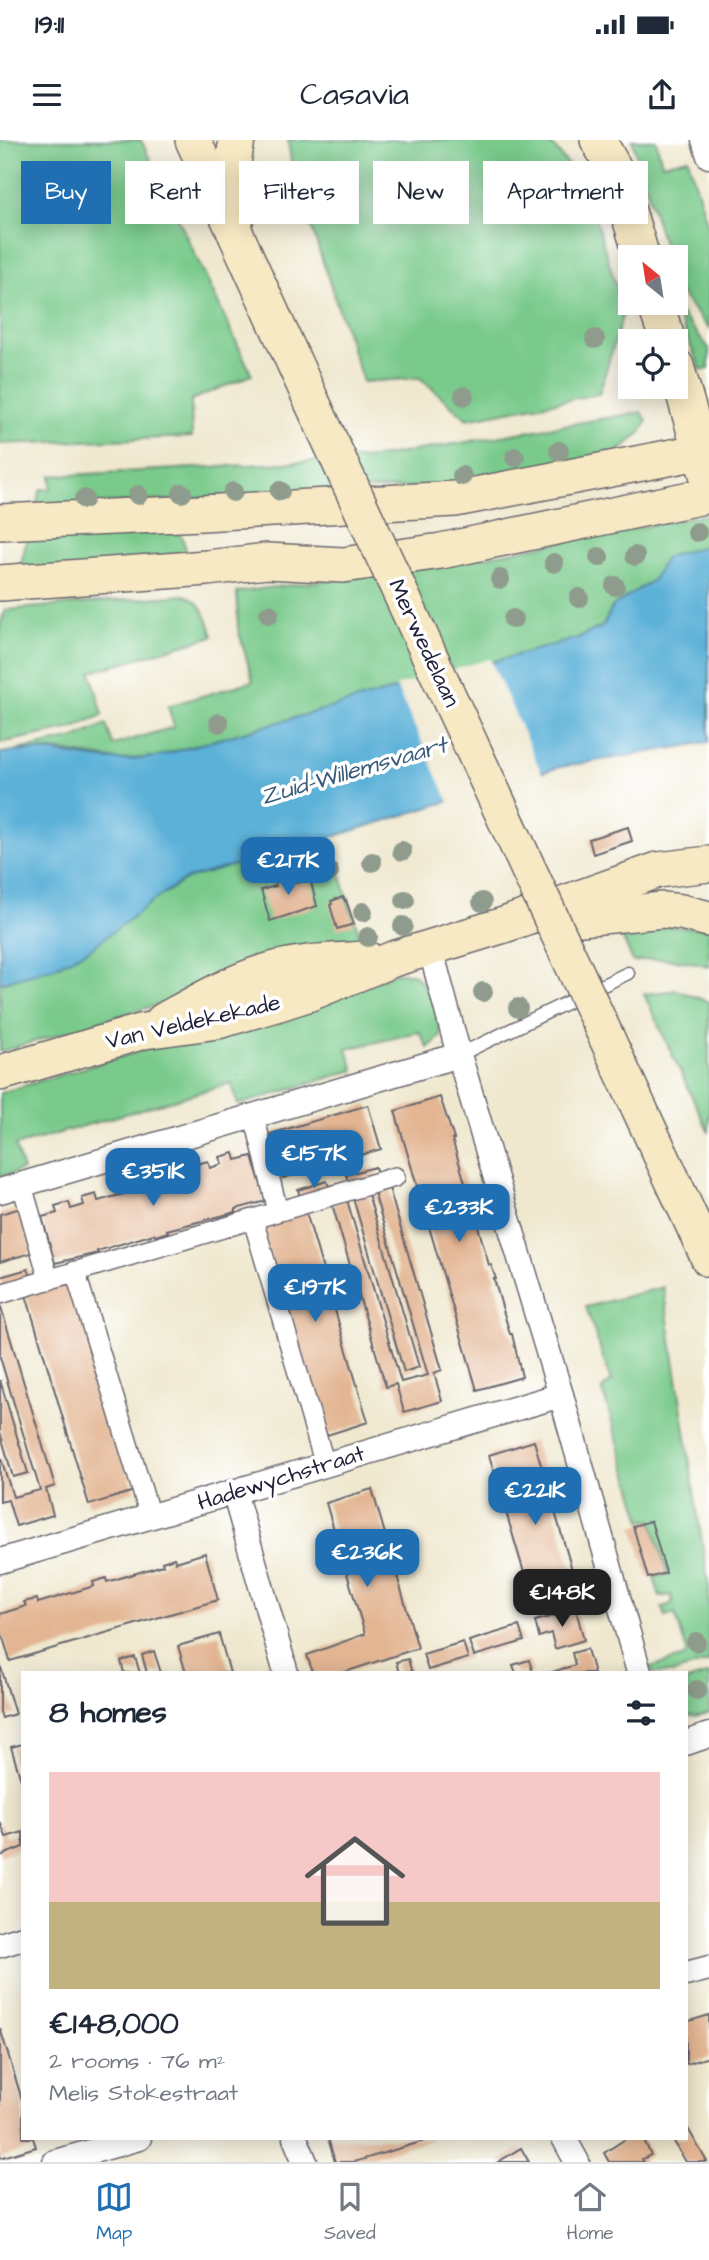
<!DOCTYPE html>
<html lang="en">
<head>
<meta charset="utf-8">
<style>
  body { margin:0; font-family:"Architects Daughter",sans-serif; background:#f2f2f3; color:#1f2937; height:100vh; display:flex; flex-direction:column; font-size:26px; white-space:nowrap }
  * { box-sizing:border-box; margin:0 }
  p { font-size:23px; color:#747a83 }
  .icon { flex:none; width:38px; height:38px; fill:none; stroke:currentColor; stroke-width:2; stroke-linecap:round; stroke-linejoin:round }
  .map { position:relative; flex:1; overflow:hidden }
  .details { position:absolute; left:21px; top:1531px; width:667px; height:469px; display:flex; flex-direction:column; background:#fff; border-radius:0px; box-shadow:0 4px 18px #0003 }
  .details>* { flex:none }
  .banner { position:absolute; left:21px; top:21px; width:668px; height:63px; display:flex; gap:14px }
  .needle { width:46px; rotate:330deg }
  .controls { position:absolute; left:618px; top:105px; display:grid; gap:14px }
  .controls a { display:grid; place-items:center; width:70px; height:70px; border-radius:0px; background:#fff; box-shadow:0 4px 18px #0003; font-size:35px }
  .price { position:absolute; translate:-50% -60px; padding:0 16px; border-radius:14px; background:#1f6fb2; color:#fff; font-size:23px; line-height:46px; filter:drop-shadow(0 2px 4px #0008) }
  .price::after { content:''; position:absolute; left:50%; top:42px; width:21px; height:16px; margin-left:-10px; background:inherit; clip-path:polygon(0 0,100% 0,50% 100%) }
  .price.on { background:#222; color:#fff }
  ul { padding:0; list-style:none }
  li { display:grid; align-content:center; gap:14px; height:371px; padding:0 28px }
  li+li { border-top:2px solid #e0e1e3 }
  li span { display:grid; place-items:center; height:217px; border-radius:0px; color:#555 }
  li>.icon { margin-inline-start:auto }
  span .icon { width:126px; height:126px; fill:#fffc; stroke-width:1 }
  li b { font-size:30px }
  h2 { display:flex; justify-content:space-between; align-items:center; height:84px; padding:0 28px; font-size:30px }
  .chip { padding:0 24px; border-radius:0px; background:#fff; box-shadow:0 4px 18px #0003; font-size:24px; line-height:63px }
  .chip.on { background:#1f6fb2; color:#fff }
  .status { display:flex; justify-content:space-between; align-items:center; height:49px; padding:0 35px; background:#fff; direction:ltr }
  .status svg { height:19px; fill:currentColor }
  header { display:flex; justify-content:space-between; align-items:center; height:91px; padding:0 28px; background:#fff; font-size:32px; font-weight:600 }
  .dock { display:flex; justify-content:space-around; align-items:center; height:98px; border-top:2px solid #e0e1e3; background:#fff; font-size:19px; color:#747a83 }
  .dock a { display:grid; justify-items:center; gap:4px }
  .dock .on { color:#1f6fb2 }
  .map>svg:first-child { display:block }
  .green { fill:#79ca8b; stroke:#4e7663; stroke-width:2 }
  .water { fill:#5bb1d8; stroke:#3e6a8a; stroke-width:2 }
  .pier { fill:#efe8cf }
  .building { fill:#e3b593 }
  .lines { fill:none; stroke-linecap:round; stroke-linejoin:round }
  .service-casing { stroke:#6a676f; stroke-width:15 }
  .pedestrian-casing { stroke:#6a676f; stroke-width:22 }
  .minor-casing { stroke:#6a676f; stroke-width:27 }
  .secondary-casing { stroke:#6a676f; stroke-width:38 }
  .service { stroke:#fff; stroke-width:12 }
  .pedestrian { stroke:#fff; stroke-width:19 }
  .minor { stroke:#fff; stroke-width:24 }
  .secondary { stroke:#f7e9c3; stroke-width:35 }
  .secondary-bridge-casing { stroke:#6a676f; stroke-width:38; stroke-linecap:butt }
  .secondary-bridge { stroke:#f7e9c3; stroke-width:35 }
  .tree { fill:#8f9c8d }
  .labels { text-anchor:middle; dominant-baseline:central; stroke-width:7; stroke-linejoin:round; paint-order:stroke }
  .street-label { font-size:23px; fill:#22223b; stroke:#fff }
  .water-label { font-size:24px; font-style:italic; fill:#395b7a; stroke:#fff }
</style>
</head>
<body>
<div class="status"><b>19:11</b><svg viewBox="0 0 49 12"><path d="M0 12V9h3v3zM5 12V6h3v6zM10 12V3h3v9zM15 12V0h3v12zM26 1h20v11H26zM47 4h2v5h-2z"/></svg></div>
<header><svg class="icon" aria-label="menu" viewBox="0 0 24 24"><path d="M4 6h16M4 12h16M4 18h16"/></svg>Casavia<svg class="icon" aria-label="share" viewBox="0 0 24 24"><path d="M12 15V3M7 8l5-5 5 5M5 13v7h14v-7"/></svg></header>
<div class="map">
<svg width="709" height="2022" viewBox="0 0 709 2022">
  <rect width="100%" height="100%" fill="#fff"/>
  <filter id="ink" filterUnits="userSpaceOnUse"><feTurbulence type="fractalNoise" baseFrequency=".0143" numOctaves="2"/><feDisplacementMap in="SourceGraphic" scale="14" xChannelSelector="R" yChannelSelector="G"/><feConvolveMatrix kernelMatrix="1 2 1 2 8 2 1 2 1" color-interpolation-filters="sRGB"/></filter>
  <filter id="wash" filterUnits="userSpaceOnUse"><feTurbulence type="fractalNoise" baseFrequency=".00686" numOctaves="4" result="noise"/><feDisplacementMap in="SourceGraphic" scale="28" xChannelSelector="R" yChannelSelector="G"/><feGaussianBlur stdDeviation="1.57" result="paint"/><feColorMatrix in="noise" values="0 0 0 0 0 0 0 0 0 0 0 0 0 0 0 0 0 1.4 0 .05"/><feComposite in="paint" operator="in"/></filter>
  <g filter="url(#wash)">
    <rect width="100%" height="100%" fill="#efe8cf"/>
    <g class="green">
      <polygon points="0,0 141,0 252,235 191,260 192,297 0,304"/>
      <polygon points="288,0 548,0 578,37 591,65 624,171 599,254 467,279 420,238 363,242 292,29"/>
      <polygon points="632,0 656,0 662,24 688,18 709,90 709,189 676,148 676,117 667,117"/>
      <polygon points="680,173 709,208 709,229 701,230 678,176"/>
      <polygon points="641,272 647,281 641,292 611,318 463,345 35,367 41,349 51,349 51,336 373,318"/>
      <polygon points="709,374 709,405 666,417 653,440 613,466 603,486 578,498 155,617 118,620 54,610 13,611 75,598 106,584 113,605 174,587 168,566 253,541 238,489 237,452 446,424"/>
      <polygon points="171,388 182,397 186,410 180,418 18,434 30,389"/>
      <path d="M185,455C204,463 207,478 213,496L91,532L103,575L73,588L0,603V486L5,470Z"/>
      <polygon points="329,698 362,803 0,912 0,843 54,827 186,739"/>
      <path d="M616,783L709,789V826C683,820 659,816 633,822Z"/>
      <path d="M394,833H412C431,849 442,871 440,897L428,908L419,892L347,909L354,930L238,965L231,943L15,1006L23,1030L0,1037V953L384,838Z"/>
      <polygon points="677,850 709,862 709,993 644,854"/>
      <polygon points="663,1147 709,1448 709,1522 673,1533 652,1533 650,1527 685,1517 687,1511 675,1474 665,1477 662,1467 673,1463 671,1455 660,1457 654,1438 667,1434 652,1380 642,1381 602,1249 611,1241 586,1167"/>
      <polygon points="709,1534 709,1573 698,1576 686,1575 686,1541"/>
    </g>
    <path class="water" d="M709,405V602L560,627L329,698L186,739L157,758L89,810L54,827L0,843V613C43,605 75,618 116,620C129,621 142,618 155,617L578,498L603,486L613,466L653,440L666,417Z"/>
    <polygon class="pier" points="490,519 543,636 450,664 396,546"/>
    <g id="blocks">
      <g class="building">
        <polygon points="628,687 632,701 593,714 589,699"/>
        <polygon points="295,733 297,743 310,739 317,766 270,781 261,750 276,746 274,740"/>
        <polygon points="343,757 345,761 346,760 354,784 337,789 330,765 332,764 331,761"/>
        <polygon points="440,957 454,999 452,999 469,1056 471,1055 475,1068 473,1069 489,1125 491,1125 496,1139 494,1139 510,1194 512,1194 522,1237 477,1250 395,971"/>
        <polygon points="368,965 381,1009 283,1038 270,994"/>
        <polygon points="234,1013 236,1020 252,1016 266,1061 236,1069 236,1072 167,1090 168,1092 155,1096 154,1094 97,1111 98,1113 55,1123 42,1077 57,1073 55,1066 69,1062 71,1069 84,1065 82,1058 96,1054 98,1061 127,1053 125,1046 138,1042 140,1048 153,1045 151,1038 165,1034 167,1041 196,1032 194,1025 208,1021 210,1028 222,1024 220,1017"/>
        <polygon points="375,1027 378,1037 349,1045 346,1035"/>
        <polygon points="327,1041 330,1051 301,1060 298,1050"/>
        <polygon points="389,1048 442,1230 434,1233 442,1261 404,1272 396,1244 386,1247 332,1064 347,1060 401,1242 428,1235 374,1052"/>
        <polygon points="368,1054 419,1227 404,1232 353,1058"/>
        <polygon points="21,1068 34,1112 0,1122 0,1074"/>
        <polygon points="306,1072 368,1282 324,1296 261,1086"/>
        <polygon points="28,1129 32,1139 2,1148 0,1137"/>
        <polygon points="72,1142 134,1351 89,1365 26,1155"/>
        <polygon points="0,1164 55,1346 46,1349 53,1375 16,1386 8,1360 0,1362 0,1315 13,1357 40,1350 0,1217"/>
        <polygon points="0,1240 28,1333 13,1337 0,1292"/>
        <polygon points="534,1301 581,1460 536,1473 489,1315"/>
        <polygon points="372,1349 418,1508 342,1533 313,1533 307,1515 365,1494 326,1363"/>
        <polygon points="651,1381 666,1433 648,1438 633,1386"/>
        <polygon points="205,1413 218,1460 10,1521 0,1487 0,1474 26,1466 24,1462 37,1459 38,1463 94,1446 93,1442 106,1438 107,1442 163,1425 162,1422 174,1418 176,1422"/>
        <polygon points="576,1470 584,1500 555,1509 551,1493 539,1497 535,1481"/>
        <polygon points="519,1486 524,1501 474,1516 469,1501"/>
        <polygon points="219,1494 230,1533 186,1533 178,1506"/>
        <polygon points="463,1502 468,1518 428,1530 423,1514"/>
        <polygon points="587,1509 594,1533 549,1533 575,1525 572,1513"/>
        <polygon points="154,1511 161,1533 147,1533 142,1515"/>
        <polygon points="135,1517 140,1533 124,1533 121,1521"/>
        <polygon points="408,1519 412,1533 399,1533 396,1522"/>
        <polygon points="529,1520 533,1533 516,1533 513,1525"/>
        <polygon points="0,1524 15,1574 2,1578 0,1572"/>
        <polygon points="23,1604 23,1640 21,1640 11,1607"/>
        <polygon points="0,1681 6,1697 23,1692 23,1707 0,1716"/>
        <polygon points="709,1875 709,1917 686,1924 686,1882"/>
        <polygon points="0,1888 23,1963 23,1998 33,1998 36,2007 0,2018"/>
        <polygon points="686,1985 707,2022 686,2022 672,1998 686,1998"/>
        <polygon points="328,1998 431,1998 431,1999 354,2022 335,2022"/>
        <polygon points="627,1998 643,1998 651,2015 642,2019 644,2022 609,2022 604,2013"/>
        <polygon points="521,2008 529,2022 498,2022"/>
      </g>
    </g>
  </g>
  <g filter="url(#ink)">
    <use href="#blocks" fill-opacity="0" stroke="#6a676f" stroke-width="2"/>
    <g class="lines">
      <g class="service-casing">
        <polyline id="service" points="459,915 628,833"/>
      </g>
      <g class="pedestrian-casing">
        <g id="pedestrian">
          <polyline points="254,976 278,1071"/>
          <polyline points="22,1045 49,1140"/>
          <polyline points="253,1080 325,1325"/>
          <polyline points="75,1131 150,1376"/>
          <polyline points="0,1154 395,1037"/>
        </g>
      </g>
      <g class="minor-casing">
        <g id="minor">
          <polyline points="704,0 709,16"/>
          <polyline points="430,807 459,915 561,1255 639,1532"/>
          <polyline points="0,1051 459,915"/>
          <polyline points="234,1352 286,1533"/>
          <polyline points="0,1421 561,1255"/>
          <polyline points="686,1603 709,1595"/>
          <polyline points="0,1805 23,1798"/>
          <polyline points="686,1834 709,1828"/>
          <polyline points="295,1998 305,2022"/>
          <polyline points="564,1998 577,2022"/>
          <polyline points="55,2022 139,1998"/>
        </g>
      </g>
      <g class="secondary-casing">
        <g id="secondary">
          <polyline points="193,0 312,262"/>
          <polyline points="598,0 616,32 642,117"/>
          <polyline points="236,78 233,23 237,0"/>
          <polyline points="655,163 668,201"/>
          <polyline points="676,226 707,334"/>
          <polyline points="0,382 202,373 455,359 709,310"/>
          <polyline points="0,443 207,428 267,421 343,425 441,411 709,355"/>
          <polyline points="550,781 663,770 681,772 709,779"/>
          <path d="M163,881C196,863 229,843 265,832C298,821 334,821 367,819"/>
          <polyline points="0,933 144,891 218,881 276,864 310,853 393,819 504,785 658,730 709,724"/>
          <polyline points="697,1093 709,1119"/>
        </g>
      </g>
      <use href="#service" class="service"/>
      <use href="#pedestrian" class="pedestrian"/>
      <use href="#minor" class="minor"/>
      <use href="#secondary" class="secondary"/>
      <g class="secondary-bridge-casing">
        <polyline id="secondary-bridge" points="312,262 697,1093"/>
      </g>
      <use href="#secondary-bridge" class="secondary-bridge"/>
    </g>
    <g class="tree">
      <circle cx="595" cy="199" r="10"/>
      <circle cx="464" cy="256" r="10"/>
      <circle cx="559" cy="311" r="10"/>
      <circle cx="515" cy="317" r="10"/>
      <circle cx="462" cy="336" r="10"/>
      <circle cx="280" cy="351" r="10"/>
      <circle cx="233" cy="352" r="10"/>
      <circle cx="182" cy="353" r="10"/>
      <circle cx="138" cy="355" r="10"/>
      <circle cx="84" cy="359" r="10"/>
      <circle cx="697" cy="392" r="10"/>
      <circle cx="635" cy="416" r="10"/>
      <circle cx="599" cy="417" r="10"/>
      <circle cx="554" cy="423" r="10"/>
      <circle cx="500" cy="439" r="10"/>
      <circle cx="615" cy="446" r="10"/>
      <circle cx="579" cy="458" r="10"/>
      <circle cx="269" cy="474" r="10"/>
      <circle cx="513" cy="479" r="10"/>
      <circle cx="219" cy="583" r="10"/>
      <circle cx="402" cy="711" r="10"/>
      <circle cx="372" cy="722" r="10"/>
      <circle cx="329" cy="732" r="10"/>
      <circle cx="405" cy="760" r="10"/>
      <circle cx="482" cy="762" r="10"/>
      <circle cx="363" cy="772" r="10"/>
      <circle cx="403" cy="786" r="10"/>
      <circle cx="368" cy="797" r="10"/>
      <circle cx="483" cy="852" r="10"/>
      <circle cx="518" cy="868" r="10"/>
      <circle cx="696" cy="1502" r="10"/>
      <circle cx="697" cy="1550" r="10"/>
    </g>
  </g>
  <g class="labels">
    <g class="street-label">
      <text transform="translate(424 503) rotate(65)">Merwedelaan</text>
      <text transform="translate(193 882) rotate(-13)">Van Veldekekade</text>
      <text transform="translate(281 1338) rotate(-17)">Hadewychstraat</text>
    </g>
    <g class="water-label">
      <text transform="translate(354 631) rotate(-16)">Zuid-Willemsvaart</text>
    </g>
  </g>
</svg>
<div class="controls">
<a><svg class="needle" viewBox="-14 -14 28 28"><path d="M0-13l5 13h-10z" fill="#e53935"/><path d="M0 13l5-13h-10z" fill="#747a83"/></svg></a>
<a><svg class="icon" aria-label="locate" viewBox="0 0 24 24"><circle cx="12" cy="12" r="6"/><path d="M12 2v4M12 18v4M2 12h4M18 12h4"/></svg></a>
</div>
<b class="price" style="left:288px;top:757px">€217K</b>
<b class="price" style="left:314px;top:1050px">€157K</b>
<b class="price" style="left:153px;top:1068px">€351K</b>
<b class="price" style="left:459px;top:1104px">€233K</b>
<b class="price" style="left:315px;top:1184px">€197K</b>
<b class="price" style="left:535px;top:1387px">€221K</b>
<b class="price" style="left:367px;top:1449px">€236K</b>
<b class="price on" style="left:562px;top:1489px">€148K</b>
<div class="banner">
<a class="chip on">Buy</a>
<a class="chip">Rent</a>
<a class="chip">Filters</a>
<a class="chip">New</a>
<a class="chip">Apartment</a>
</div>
<section class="details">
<h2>8 homes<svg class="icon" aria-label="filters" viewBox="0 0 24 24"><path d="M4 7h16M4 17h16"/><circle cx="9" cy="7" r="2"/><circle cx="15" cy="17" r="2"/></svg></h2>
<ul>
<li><span style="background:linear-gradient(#f6c9c9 60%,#c2b280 0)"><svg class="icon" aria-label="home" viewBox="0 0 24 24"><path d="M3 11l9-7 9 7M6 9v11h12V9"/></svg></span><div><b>€148,000</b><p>2 rooms · 76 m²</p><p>Melis Stokestraat</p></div></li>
</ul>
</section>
</div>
<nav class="dock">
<a class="on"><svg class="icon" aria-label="map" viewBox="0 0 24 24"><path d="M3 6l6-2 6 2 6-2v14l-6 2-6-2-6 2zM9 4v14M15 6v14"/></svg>Map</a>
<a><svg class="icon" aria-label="saved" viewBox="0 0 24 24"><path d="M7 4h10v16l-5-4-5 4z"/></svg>Saved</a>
<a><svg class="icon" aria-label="home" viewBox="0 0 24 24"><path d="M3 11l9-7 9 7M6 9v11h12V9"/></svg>Home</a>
</nav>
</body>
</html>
